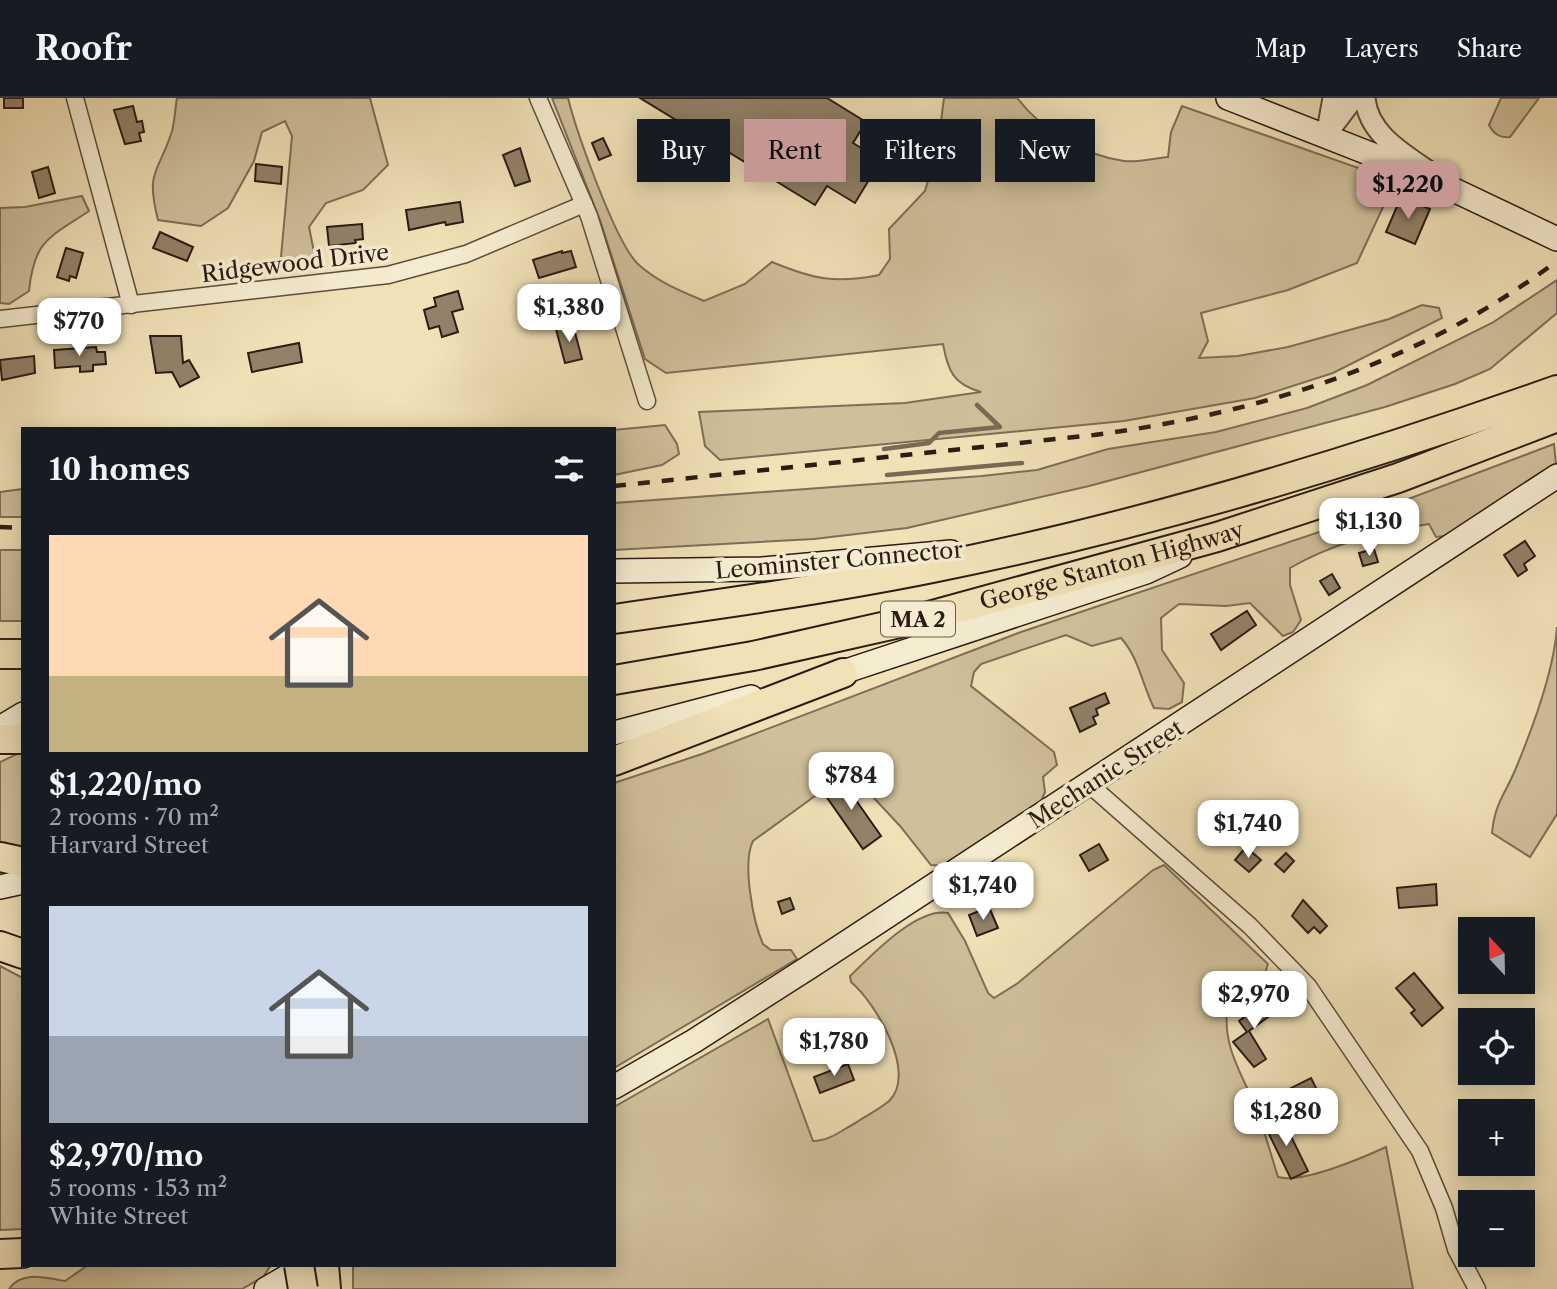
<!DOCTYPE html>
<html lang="en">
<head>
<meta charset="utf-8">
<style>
  body { margin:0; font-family:"Libre Caslon Text",serif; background:#20242c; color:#f1f3f6; height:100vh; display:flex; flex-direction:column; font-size:26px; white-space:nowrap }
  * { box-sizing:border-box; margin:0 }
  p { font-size:23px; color:#9ea1a6 }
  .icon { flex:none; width:38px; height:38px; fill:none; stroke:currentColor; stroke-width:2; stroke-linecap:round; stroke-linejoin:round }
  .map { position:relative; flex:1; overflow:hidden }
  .side { position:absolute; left:21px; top:329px; width:595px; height:840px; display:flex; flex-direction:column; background:#171b24; border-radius:0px; box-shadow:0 4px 18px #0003 }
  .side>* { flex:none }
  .guide { position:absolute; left:637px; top:21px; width:665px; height:63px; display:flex; gap:14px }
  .needle { width:46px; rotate:338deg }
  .buttons { position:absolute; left:1458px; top:819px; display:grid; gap:14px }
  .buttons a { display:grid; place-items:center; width:77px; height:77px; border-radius:0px; background:#171b24; box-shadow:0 4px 18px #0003; font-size:35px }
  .price { position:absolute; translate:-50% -60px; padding:0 16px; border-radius:14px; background:#fff; color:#222; font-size:23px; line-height:46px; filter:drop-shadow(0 2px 4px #0008) }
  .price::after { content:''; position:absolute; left:50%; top:42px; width:21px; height:16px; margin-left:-10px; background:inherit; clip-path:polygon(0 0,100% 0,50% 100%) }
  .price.on { background:#c59692; color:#111 }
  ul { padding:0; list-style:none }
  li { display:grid; align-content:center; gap:14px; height:371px; padding:0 28px }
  li span { display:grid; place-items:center; height:217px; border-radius:0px; color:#555 }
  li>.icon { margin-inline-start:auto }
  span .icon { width:126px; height:126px; fill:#fffc; stroke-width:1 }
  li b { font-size:30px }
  h2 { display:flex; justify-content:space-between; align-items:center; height:84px; padding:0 28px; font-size:30px }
  .tag { padding:0 24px; border-radius:0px; background:#171b24; box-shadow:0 4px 18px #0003; font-size:24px; line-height:63px }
  .tag.on { background:#c59692; color:#111 }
  header { display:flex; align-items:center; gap:42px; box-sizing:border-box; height:98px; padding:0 35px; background:#171b24; border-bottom:2px solid #363941 }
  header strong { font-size:33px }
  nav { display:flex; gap:38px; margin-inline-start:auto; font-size:24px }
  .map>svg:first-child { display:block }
  .green { fill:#cfc09b; stroke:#7e6e58; stroke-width:2 }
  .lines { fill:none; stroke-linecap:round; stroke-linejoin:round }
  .stream { stroke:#796a55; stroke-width:4.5 }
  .building { fill:#928269; stroke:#2c1c15; stroke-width:2 }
  .minor-casing { stroke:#5d4d3e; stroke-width:19 }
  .tertiary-casing { stroke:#5d4d3e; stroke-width:23 }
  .secondary-casing { stroke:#2c1c15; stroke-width:26 }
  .motorway-casing { stroke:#2c1c15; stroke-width:32 }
  .minor { stroke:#f5ecd0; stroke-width:16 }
  .tertiary { stroke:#f5ecd0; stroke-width:19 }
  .secondary { stroke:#f5ecd0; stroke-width:23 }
  .motorway { stroke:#f0e1b7; stroke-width:28 }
  .rail { stroke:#2c1c15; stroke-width:4.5; stroke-dasharray:12 12; stroke-linecap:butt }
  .motorway-bridge-casing { stroke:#2c1c15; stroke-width:32; stroke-linecap:butt }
  .motorway-bridge { stroke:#f0e1b7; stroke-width:28 }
  .labels { text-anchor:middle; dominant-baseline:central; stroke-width:7; stroke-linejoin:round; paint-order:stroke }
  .shield { fill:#f5ecd0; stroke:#685a4d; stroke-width:2 }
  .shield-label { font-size:21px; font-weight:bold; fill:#2c1c15 }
  .street-label { font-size:23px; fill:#2c1c15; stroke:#f5ecd0 }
</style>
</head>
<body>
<header>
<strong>Roofr</strong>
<nav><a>Map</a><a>Layers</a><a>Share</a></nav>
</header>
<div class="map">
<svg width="1557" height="1191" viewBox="0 0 1557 1191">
  <rect width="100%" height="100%" fill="#f0e1b7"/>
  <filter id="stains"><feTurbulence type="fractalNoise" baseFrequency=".00286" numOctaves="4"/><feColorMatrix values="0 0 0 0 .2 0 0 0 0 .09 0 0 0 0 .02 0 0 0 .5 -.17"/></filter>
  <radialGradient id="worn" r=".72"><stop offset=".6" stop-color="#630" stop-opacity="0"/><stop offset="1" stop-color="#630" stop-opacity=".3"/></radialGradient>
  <g class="green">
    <path d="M177,0H370L388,67L363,92L326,105L309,129L315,159L293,175L281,159L292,38L285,23L262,34L254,63L228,110L201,128L158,122C145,71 159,75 172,33C175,22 175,11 177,0Z"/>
    <path d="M552,0H568C576,32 616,147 639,167C658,184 681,193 704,203L745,186L772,164C813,181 835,186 879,177L890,161L889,131L925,93L938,47L944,0H1017C1043,33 1082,57 1124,63C1137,65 1155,60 1168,59L1171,34L1182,8L1367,73L1376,85L1384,107L1357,165L1288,192L1201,215L1208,243L1199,260L1238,258L1288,249L1389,221L1422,207L1439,210L1442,220L1333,275L1255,300L1124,323L720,362L705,348L699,314L905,305L981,294C953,286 948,273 943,246L666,275L645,261L600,122Z"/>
    <path d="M1501,0H1539L1510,39C1499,40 1494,36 1489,27Z"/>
    <path d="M82,98L89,113C49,140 34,142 29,193L9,206L0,205V110L25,109Z"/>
    <polygon points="1557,182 1557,215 1490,271 1455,286 1385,309 1089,388 907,430 814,441 614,452 614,405 982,378 1037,372 1108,351 1216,334 1307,310 1367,287 1492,225"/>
    <polygon points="665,327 677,346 679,356 662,367 614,377 614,332"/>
    <path d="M1554,346L1556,366L1452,437L1436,439L1429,426C1380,433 1333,445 1290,470V487L1301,522L1293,534L1283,538L1250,505L1226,508L1179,506L1161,520L1162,552L1184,585L1182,604L1169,611L1154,610C1142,586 1139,560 1121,540L1092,548L1066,537L981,566L974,574L971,588L1054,654L1057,667L1043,679L1045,694L1041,703L943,768L931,767L900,728L847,671C832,663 818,675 811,689L815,698L753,743C742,765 753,824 763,846L771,852H791L797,861L614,970V685L702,656L1021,534L1334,429Z"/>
    <polygon points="23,391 23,419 0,419 0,394"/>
    <rect x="0" y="452" width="23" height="71"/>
    <path d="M1557,529V716L1530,759L1492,735C1495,704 1505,697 1516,670C1533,629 1554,573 1557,529Z"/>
    <polygon points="17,656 23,656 23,753 0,749 0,664"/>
    <path d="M1164,767L1268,866L1260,890L1227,914C1224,948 1239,971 1252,1001C1263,1026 1270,1054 1278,1079C1302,1086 1362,1060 1386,1049L1413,1191H353V1167H614V1009L768,921L813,1043C830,1043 842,1032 857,1024C867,1017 880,1011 889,1003C918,975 875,904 851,884L850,878C872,857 917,809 948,815L965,843L988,895L994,900L1018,885L1153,772Z"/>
    <polygon points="0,868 23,880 23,1131 0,1132"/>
    <path d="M88,1167H271L263,1179L242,1191H9C22,1172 46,1180 65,1183Z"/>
  </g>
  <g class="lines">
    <g class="stream">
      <polyline points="884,351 929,345 939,335 1000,329 977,307"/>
      <polyline points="887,377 1022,365"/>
    </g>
  </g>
  <g class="building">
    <rect x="4" y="0" width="19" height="10"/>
    <polygon points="640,0 827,0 866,24 853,45 881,62 855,105 827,88 815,107"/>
    <polygon points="133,8 137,24 142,23 144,34 139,35 141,43 125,46 114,12"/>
    <polygon points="603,40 611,57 599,62 592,45"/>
    <polygon points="520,50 530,83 515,88 503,57"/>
    <polygon points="256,66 282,69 281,86 255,83"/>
    <polygon points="48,69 55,95 39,100 32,74"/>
    <polygon points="1401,99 1430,111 1415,146 1386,134"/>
    <polygon points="460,104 463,124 446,127 445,124 409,132 406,112"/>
    <polygon points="362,126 363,141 355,142 356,145 329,148 327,129"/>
    <polygon points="160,134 193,149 187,163 153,150"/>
    <polygon points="66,150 83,155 76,180 70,178 69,183 57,179"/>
    <polygon points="562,153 562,155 571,153 576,169 539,180 533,162"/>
    <polygon points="458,193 463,211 452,214 458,234 442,239 439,228 429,231 424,212 436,208 434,200"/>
    <polygon points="573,227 582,261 565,265 556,231"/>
    <polygon points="150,238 181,238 183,265 189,262 199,279 180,289 172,274 156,275"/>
    <polygon points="299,245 302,264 252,274 248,255"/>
    <polygon points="96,249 97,254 105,254 106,266 93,267 93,273 80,274 80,268 55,270 54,252"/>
    <polygon points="34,258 35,275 2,282 0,262"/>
    <polygon points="1525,443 1535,458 1524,466 1527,472 1518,478 1504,457"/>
    <polygon points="1374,451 1378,464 1363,468 1359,455"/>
    <polygon points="1332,476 1340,490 1329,497 1320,483"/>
    <polygon points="1247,513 1256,527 1221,552 1211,536"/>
    <polygon points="1105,595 1109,605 1096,611 1098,617 1093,619 1096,626 1080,634 1070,610"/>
    <polygon points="839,678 881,738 863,751 821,691"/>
    <polygon points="1099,746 1108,762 1089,773 1080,757"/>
    <polygon points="1246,749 1261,762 1249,774 1235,762"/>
    <polygon points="1286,755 1294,763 1284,774 1275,766"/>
    <polygon points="1436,786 1437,807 1399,810 1397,790"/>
    <polygon points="790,800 794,811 782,816 778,804"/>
    <polygon points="1303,802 1327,828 1320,835 1314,829 1308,835 1292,818"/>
    <polygon points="989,809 998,830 977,838 969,817"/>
    <polygon points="1414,875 1443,910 1422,928 1411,915 1415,912 1396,890"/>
    <polygon points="1264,899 1275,914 1249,933 1266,961 1254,969 1233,944 1247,934 1239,923 1250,915 1247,911"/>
    <polygon points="848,966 854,982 820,995 814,979"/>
    <polygon points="1311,980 1319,996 1273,1019 1265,1003"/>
    <polygon points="1281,1018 1308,1073 1291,1081 1264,1026"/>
  </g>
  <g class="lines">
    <g class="minor-casing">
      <g id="minor">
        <polyline points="75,0 131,207"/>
        <polyline points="538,0 589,118 647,303"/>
        <polyline points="0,221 388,177 466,156 584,106"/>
        <polyline points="1090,687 1250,828 1308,888 1420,1053 1444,1110 1456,1151 1477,1191"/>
      </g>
    </g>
    <g class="tertiary-casing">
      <g id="tertiary">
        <path d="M1365,0C1368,35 1401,54 1427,72"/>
        <polyline points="1327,33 1333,0"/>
        <polyline points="1326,37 1354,0"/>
      </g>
    </g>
    <g class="secondary-casing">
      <g id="secondary">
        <polyline points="1228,0 1414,73 1557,141"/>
        <polyline points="614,473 762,471 951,454"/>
        <polyline points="828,579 1146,474 1180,458"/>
        <polyline points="0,630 23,616"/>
        <polyline points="614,635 751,599"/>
        <polyline points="0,789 23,784"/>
        <polyline points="614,989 694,943 811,868 1557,378"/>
        <polyline points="266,1191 307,1167"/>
      </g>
    </g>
    <g class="motorway-casing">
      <g id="motorway">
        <path d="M614,521C721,506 827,491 932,470C1144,428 1354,364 1557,292"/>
        <polyline points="0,556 23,556"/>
        <path id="s1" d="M614,582L753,558L922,520L1217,439L1398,380L1557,319"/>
        <polyline points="0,641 23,641"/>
        <polyline points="614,663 843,575"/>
        <polyline points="0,759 23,764"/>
        <polyline points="0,848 23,856"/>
        <polyline points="0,1156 23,1155"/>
        <polyline points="324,1167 326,1191"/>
      </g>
    </g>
    <use href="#minor" class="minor"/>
    <use href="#tertiary" class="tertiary"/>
    <use href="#secondary" class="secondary"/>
    <use href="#motorway" class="motorway"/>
    <g class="rail">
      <path d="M614,388L1094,337C1261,315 1421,265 1557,163"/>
      <polyline points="0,429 23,430"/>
    </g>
    <g class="motorway-bridge-casing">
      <polyline id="motorway-bridge" points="299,1167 303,1191"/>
    </g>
    <use href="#motorway-bridge" class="motorway-bridge"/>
  </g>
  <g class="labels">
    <rect class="shield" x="881" y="503.5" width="74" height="35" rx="5"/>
    <g class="shield-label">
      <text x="918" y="521">MA 2</text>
    </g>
    <g class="street-label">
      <text transform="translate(295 165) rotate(-7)">Ridgewood Drive</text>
      <text transform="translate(839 462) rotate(-5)">Leominster Connector</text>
      <text stroke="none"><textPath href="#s1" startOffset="511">George Stanton Highway</textPath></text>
      <text transform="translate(1106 676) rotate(-33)">Mechanic Street</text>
    </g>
  </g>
  <rect width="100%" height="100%" filter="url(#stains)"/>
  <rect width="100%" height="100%" fill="url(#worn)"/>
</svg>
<div class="buttons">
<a><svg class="needle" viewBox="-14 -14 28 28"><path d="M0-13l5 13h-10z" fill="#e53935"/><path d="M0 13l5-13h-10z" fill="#9ea1a6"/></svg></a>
<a><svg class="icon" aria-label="locate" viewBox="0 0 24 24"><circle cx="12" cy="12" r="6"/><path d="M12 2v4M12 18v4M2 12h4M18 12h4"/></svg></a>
<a>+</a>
<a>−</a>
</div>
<b class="price on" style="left:1408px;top:123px">$1,220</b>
<b class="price" style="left:569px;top:246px">$1,380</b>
<b class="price" style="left:79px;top:260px">$770</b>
<b class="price" style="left:1369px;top:460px">$1,130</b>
<b class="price" style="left:851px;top:714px">$784</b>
<b class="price" style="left:1248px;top:762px">$1,740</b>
<b class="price" style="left:983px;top:824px">$1,740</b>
<b class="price" style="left:1254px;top:933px">$2,970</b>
<b class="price" style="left:834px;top:980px">$1,780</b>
<b class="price" style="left:1286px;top:1050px">$1,280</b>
<div class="guide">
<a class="tag">Buy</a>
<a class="tag on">Rent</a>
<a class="tag">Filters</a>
<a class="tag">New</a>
</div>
<section class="side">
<h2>10 homes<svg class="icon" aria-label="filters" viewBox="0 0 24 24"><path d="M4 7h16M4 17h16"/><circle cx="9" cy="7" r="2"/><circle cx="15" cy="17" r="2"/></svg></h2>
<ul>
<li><span style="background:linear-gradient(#ffd9b3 65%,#c2b280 0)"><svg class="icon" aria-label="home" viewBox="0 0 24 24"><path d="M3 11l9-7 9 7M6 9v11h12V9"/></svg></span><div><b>$1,220/mo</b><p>2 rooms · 70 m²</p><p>Harvard Street</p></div></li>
<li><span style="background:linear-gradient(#c9d6e8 60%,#9aa5b1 0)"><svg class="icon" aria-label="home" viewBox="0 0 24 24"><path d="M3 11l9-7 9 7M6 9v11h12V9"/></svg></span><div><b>$2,970/mo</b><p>5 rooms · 153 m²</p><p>White Street</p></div></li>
</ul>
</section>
</div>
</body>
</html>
